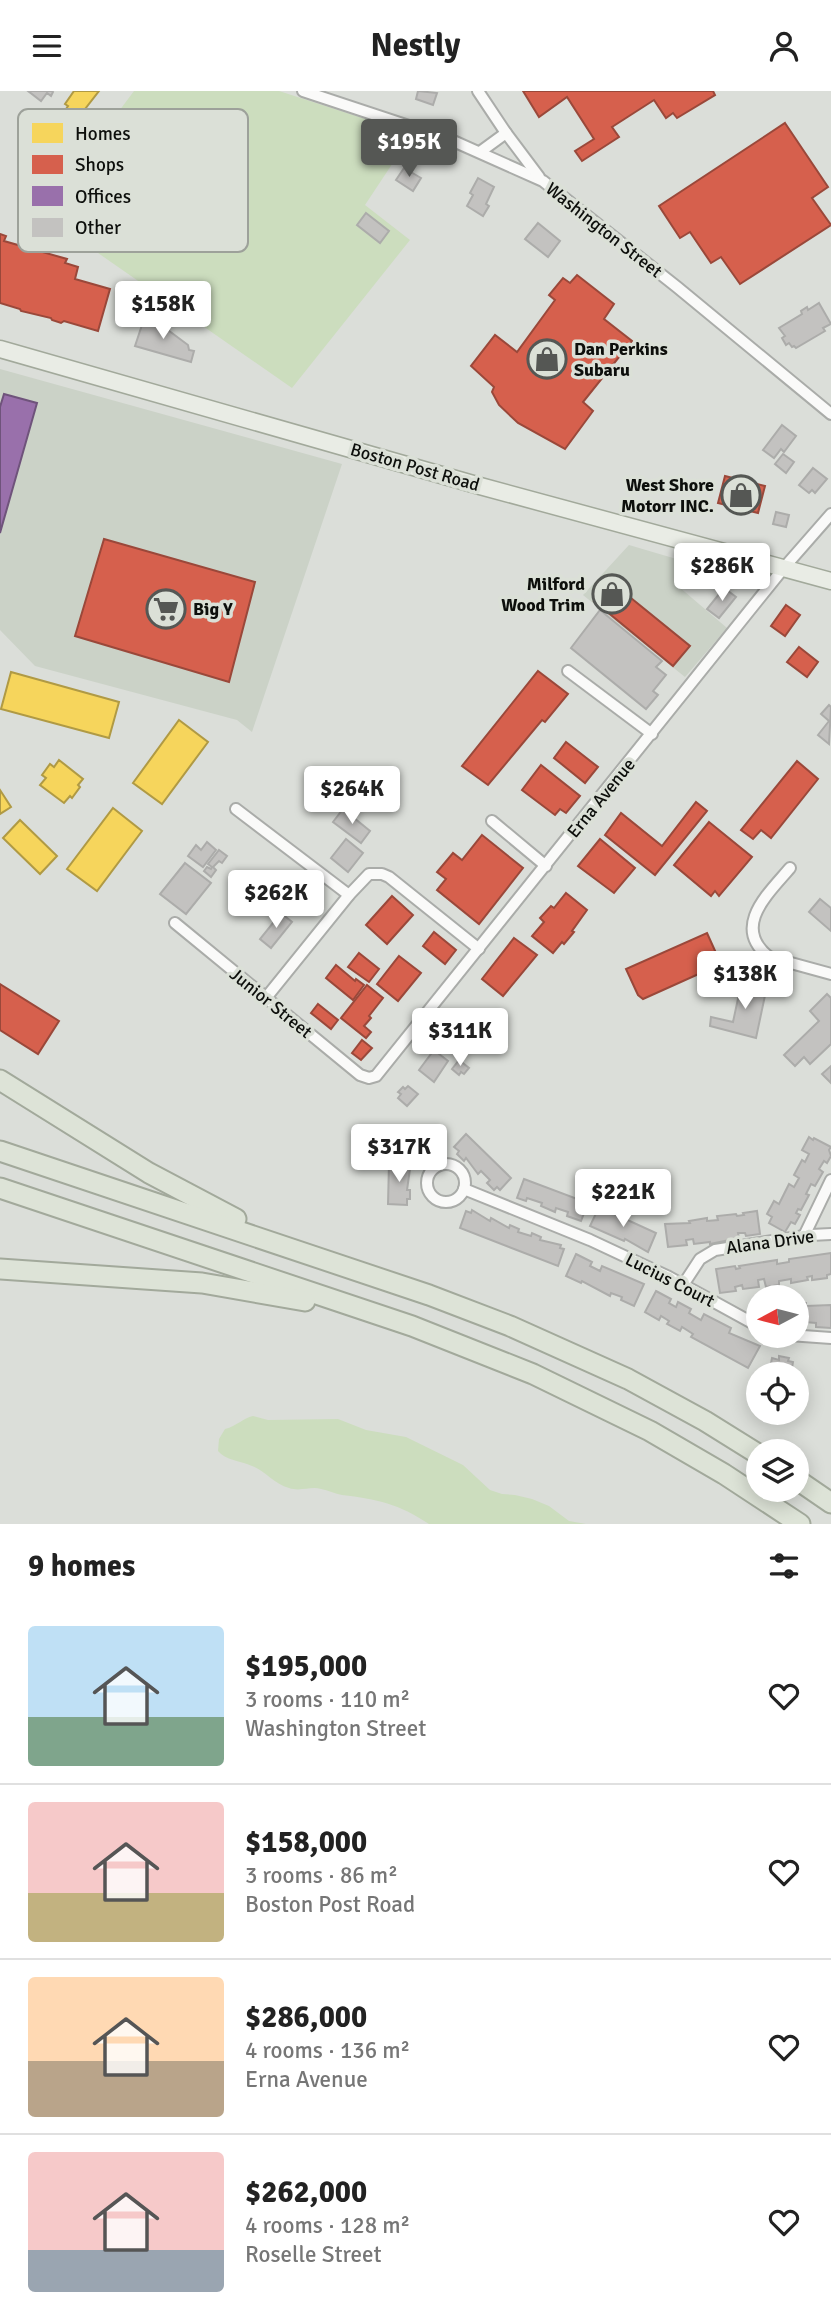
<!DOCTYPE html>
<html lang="en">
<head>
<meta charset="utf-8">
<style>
  body { margin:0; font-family:Signika,sans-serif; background:#f6f6f6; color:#222; height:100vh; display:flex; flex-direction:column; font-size:26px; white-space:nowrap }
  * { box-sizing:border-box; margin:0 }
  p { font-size:23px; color:#767676 }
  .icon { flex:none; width:38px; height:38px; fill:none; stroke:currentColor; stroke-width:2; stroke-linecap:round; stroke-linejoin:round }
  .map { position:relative; height:1433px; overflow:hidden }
  .drawer { display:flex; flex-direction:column; background:#fff; flex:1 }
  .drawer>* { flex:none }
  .needle { width:46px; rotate:263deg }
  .fabs { position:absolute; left:746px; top:1194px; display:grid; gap:14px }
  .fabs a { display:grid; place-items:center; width:63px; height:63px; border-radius:50%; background:#fff; box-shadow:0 4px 18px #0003; font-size:35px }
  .price { position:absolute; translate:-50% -60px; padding:0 16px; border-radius:7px; background:#fff; color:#222; font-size:23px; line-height:46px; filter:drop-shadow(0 2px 4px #0008) }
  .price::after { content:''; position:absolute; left:50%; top:42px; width:21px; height:16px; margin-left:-10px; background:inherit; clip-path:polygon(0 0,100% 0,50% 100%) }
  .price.current { background:#555754; color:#fff }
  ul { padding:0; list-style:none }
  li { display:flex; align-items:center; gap:21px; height:175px; padding:0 28px }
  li+li { border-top:2px solid #e0e0e0 }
  li span { display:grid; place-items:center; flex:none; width:196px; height:140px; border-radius:7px; color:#555 }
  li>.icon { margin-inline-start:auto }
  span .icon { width:84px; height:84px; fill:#fffc; stroke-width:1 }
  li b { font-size:30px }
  h2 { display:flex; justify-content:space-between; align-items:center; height:84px; padding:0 28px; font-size:30px }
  header { display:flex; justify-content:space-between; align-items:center; height:91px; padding:0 28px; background:#fff; font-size:32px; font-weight:700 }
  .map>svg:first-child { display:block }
  .built { fill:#cbd2c7 }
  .green { fill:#ccddbe }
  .homes { fill:#f6d55c; stroke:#b09a44; stroke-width:2 }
  .shops { fill:#d6604d; stroke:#9a483a; stroke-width:2 }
  .offices { fill:#9970ab; stroke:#6f537b; stroke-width:2 }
  .building { fill:#c3c2c0; stroke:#acacaa; stroke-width:2 }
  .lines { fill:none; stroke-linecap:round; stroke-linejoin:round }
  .street-casing { stroke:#aaaca9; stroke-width:14 }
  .primary-casing { stroke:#a2a99b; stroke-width:19 }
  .highway-casing { stroke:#a2a99b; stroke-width:23 }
  .street { stroke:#fafaf9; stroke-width:10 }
  .primary { stroke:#e9ece5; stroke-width:16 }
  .highway { stroke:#dde3d7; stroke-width:19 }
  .labels { text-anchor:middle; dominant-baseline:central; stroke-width:7; stroke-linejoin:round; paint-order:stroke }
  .street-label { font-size:18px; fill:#0d0f0c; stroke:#dbe0d7 }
  .poi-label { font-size:18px; font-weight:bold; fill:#0d0f0c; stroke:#dbe0d7; text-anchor:start }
  .key { fill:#dbe0d7; stroke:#9da19a; stroke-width:2 }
  .key-label { font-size:19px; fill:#0d0f0c }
</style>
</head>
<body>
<header><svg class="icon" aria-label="menu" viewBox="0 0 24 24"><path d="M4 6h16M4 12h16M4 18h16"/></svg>Nestly<svg class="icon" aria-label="person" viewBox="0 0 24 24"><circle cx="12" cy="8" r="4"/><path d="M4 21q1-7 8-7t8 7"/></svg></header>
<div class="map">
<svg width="831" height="1433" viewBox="0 0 831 1433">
  <rect width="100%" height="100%" fill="#dbded9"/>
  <g class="built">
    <polygon points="0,278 342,373 252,641 237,629 35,575 0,539"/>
    <polygon points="629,454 690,472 678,495 727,537 685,586 583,504"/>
  </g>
  <g class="green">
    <polygon points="134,0 279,0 412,43 365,114 410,149 292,297 42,123"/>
    <path d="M253,1325L268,1329L338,1328L366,1339L406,1346L463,1374L490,1399L502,1403L515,1404L532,1408L549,1415L569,1430L586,1433H429C399,1413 377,1408 342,1404C335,1403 328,1399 321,1398C311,1395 300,1401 289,1397C274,1393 265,1380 252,1375C241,1370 225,1369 218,1360L219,1348L225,1338C237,1335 243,1327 253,1325Z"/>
  </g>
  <g class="homes">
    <polygon points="74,0 99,0 82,22 85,24 77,35 62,24 68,15 65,13"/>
    <polygon points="11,581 119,611 109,647 1,618"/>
    <polygon points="179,629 208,651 162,713 133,692"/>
    <polygon points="59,669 83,688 78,694 80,696 72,707 70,705 64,712 40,694 46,687 42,684 50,673 54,676"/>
    <polygon points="0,699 11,716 0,723"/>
    <polygon points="113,717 142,740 97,800 67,778"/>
    <polygon points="20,729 57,765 40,783 3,747"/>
  </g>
  <g class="shops">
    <polygon points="523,0 713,0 715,4 677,27 673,22 666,27 654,9 612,36 619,46 582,70 575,60 594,48 567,6 539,26"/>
    <polygon points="785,32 828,96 812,107 831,134 740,193 721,166 711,172 690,141 680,147 659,115"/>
    <polygon points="0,143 6,145 4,150 67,168 65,172 78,176 75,188 110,198 98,240 64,230 61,232 52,229 51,227 21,220 20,218 0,212"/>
    <polygon points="577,184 614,213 604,228 632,250 583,311 593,320 565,358 518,332 499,314 492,301 494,296 471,275 495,244 517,261 555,209 549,204 563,187 570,192"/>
    <polygon points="725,385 765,395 758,422 718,412"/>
    <polygon points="104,448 255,491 229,591 75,545"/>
    <polygon points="610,490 690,555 673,575 594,510"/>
    <polygon points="786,514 800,524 785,545 771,535"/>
    <polygon points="799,556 818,571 807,586 787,571"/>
    <polygon points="538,580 568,603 545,631 542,629 488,694 462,675"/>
    <polygon points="566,651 598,676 585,692 554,667"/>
    <polygon points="797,670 818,688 771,747 761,739 753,748 741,739"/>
    <polygon points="541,674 580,705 566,722 560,718 555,724 522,699"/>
    <polygon points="696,711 707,720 655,784 605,744 621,722 662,755"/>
    <polygon points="709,731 752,766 719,805 715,800 711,805 674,774"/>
    <polygon points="482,744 523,777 479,833 437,799 446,788 437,781 453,762 462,769"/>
    <polygon points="600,748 635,777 614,802 578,775"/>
    <polygon points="566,802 587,819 572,840 574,841 564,853 562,851 553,862 532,845 544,831 540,827 551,815 554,817"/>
    <polygon points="392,805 413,824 387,853 366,834"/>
    <polygon points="434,841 456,859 445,873 423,855"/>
    <polygon points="707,842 721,873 643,908 638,904 626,878"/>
    <polygon points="514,847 537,864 503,905 482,888"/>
    <polygon points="359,862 379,878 369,891 348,876"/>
    <polygon points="399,865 421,882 398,910 377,893"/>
    <polygon points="336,874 355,890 356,888 364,894 353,909 326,887"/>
    <polygon points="0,893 59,930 38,963 0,939"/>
    <polygon points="367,894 383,907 369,925 371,927 364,935 371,941 366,947 341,927"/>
    <polygon points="318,913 338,929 331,938 311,922"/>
    <polygon points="362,949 372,957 361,969 352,962"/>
  </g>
  <polygon class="offices" points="4,303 37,312 0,442 0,316"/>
  <g class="building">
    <polygon points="28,0 52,0 53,1 51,5 47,2 41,10"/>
    <polygon points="418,0 437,2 433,14 416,8"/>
    <polygon points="404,77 421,87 413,100 396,89"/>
    <polygon points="478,87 494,96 486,113 489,115 483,125 467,115 473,104 470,102"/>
    <polygon points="366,122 389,140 380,152 357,134"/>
    <polygon points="538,132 560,150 548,166 525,148"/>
    <polygon points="819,212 831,233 823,237 825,240 796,257 794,255 792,256 789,252 786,254 782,247 785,245 779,237 802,223 801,220 807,216 808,219"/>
    <polygon points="144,228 152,231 153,228 188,254 189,259 194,260 191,271 135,255"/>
    <polygon points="782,334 796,345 784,361 781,358 774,367 763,359"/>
    <polygon points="783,363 794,371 786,382 775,373"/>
    <polygon points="813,377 827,388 815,402 812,399 809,402 799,394"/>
    <polygon points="776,421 789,424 786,436 773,433"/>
    <polygon points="724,497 736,506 719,527 707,518"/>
    <polygon points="600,519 662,570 656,576 666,584 653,600 658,604 646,618 571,557"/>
    <polygon points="829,614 831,616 829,653 818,644 829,630 821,623"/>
    <polygon points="343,718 370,740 361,752 333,731"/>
    <polygon points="346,748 363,762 348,781 331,767"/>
    <polygon points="207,751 216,759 203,776 188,765 196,754 201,759"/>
    <polygon points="219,759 227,765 222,772 219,770 213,776 216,779 211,786 204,780 207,776 211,778 212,776 208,773"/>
    <polygon points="185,772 211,792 186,823 160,803"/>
    <polygon points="290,787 312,804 301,817 280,800"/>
    <polygon points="820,808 831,817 831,840 809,821"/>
    <polygon points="281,822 292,831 271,857 260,848"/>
    <polygon points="742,889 767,895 756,947 710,935 711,926 733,931"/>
    <polygon points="827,903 831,907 831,953 810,973 804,966 795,975 784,964 819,930 810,920"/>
    <polygon points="434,959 448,970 434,991 419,979"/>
    <polygon points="459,969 469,977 464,983 461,981 459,984 452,978"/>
    <polygon points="831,975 831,992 822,983"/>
    <polygon points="408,995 418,1003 407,1015 398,1007 401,1003 398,1001 403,996 405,998"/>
    <polygon points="466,1043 511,1087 500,1099 497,1096 494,1099 487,1092 490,1089 481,1080 478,1083 466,1067 464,1070 457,1063 459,1060 454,1056"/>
    <polygon points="809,1046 813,1049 814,1047 831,1056 829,1059 831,1065 827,1072 824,1070 819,1078 823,1081 815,1095 811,1093 806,1103 809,1104 801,1119 798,1118 796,1122 800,1124 795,1133 791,1131 785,1141 769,1132 772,1126 767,1123 774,1110 779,1113 789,1093 794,1096 799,1087 794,1084 802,1069 805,1071 809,1063 802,1059"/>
    <polygon points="389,1072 408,1073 407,1078 410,1078 407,1099 410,1099 410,1108 407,1108 407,1114 388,1113"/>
    <polygon points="524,1088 588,1112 581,1130 567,1125 568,1121 556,1117 555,1121 541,1115 542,1112 527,1107 526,1110 517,1107"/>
    <polygon points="599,1116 656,1142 648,1161 625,1148 624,1150 590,1135"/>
    <polygon points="472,1119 490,1130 491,1127 509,1137 510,1134 519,1138 518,1141 531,1145 532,1142 541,1146 540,1149 561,1154 560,1157 564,1158 558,1175 460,1137 466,1120 471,1122"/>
    <polygon points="757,1120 760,1143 746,1145 745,1142 738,1142 739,1147 710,1153 710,1151 694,1153 693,1148 686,1149 687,1154 668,1156 665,1133 690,1132 689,1130 707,1127 707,1130 718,1129 717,1125 736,1123 737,1125 744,1124 743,1122"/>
    <polygon points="831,1162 831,1183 827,1184 827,1187 812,1189 812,1185 807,1186 808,1189 791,1192 791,1188 779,1190 779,1194 766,1196 764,1188 758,1189 759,1196 743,1198 742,1194 735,1196 736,1200 720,1202 716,1178 735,1175 736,1178 740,1177 739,1175 777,1169 777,1173 789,1171 789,1168"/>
    <polygon points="576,1163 592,1171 590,1175 600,1180 602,1175 644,1193 634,1215 621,1209 622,1206 611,1202 610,1205 582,1190 581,1192 566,1185"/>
    <polygon points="656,1200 671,1208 669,1212 676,1216 678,1211 691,1218 689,1222 701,1229 704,1223 731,1237 729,1242 760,1255 748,1277 691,1246 693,1243 682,1236 680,1240 667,1233 669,1230 661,1225 659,1229 645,1221"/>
    <polygon points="796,1212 806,1212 806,1215 831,1214 831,1237 816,1236 816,1232 805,1231 805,1235 796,1234"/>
    <polygon points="779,1265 789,1267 788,1270 793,1271 791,1283 769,1283 772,1267 779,1269"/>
  </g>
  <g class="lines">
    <g class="street-casing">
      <g id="street">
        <polyline points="303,0 451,49 543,90 677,196 831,323"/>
        <polyline points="478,0 506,42 539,86"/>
        <polyline points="480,61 506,42"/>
        <polyline points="568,580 652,643"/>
        <polyline points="236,718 349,804"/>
        <polyline points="492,730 546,775"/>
        <path d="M790,777C768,803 731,836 769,866L831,883"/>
        <polyline points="175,832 360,984 369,987 376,985 782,479 831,423"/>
        <polyline points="265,908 349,804 369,783 382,783 389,786 479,858"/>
        <circle cx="446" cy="1092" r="19"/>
        <polyline points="464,1098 590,1149 667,1185 758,1235"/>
        <polyline points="804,1145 831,1089"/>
        <polyline points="683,1194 700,1168 715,1159 811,1144 831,1143"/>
        <polyline points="789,1244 831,1247"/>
      </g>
    </g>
    <g class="primary-casing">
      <polyline id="primary" points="0,258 480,395 831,490"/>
    </g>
    <g class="highway-casing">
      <g id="highway">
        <polyline points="0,989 149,1082 236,1128"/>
        <polyline points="0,1060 429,1204 510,1235 628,1288 705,1330 758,1363"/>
        <polyline points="0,1097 412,1235 533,1283 650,1340 724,1383 800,1433"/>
        <polyline points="0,1178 202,1192 305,1210"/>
        <polyline points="796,1388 831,1412"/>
      </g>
    </g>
    <use href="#street" class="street"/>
    <use href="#primary" class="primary"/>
    <use href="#highway" class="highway"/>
  </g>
  <defs>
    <g id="shop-ring" transform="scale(2.0125)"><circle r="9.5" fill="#dbe0d7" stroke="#555754" stroke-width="1.5"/><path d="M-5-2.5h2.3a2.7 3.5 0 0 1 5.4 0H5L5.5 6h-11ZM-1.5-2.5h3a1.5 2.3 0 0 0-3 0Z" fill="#555754"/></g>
    <g id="supermarket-ring" transform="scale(2.0125)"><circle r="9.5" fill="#dbe0d7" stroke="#555754" stroke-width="1.5"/><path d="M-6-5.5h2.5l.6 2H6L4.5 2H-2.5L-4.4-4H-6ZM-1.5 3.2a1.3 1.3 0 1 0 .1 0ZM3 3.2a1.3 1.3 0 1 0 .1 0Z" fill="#555754"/></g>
  </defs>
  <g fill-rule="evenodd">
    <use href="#shop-ring" x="547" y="268"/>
    <use href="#shop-ring" x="741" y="404"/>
    <use href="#shop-ring" x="612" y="503"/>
    <use href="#supermarket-ring" x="166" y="518"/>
  </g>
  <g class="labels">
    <g class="street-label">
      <text transform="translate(604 139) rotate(38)">Washington Street</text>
      <text transform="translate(415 376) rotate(16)">Boston Post Road</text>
      <text transform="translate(601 707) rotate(-51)">Erna Avenue</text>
      <text transform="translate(271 912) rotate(39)">Junior Street</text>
      <text transform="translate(770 1151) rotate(-8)">Alana Drive</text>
      <text transform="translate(670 1189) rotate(27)">Lucius Court</text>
    </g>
    <g class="poi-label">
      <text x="574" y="258">Dan Perkins<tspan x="574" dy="21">Subaru</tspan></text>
      <text x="714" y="394" text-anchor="end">West Shore<tspan x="714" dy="21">Motorr INC.</tspan></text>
      <text x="585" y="493" text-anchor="end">Milford<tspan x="585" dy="21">Wood Trim</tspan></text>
      <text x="193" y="518">Big Y</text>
    </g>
  </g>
  <rect x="18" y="18" width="230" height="143" rx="10" class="key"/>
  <rect x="32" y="32" width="31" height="20" fill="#f6d55c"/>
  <rect x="32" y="64" width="31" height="19" fill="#d6604d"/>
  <rect x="32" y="95" width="31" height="20" fill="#9970ab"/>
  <rect x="32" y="127" width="31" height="19" fill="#c3c2c0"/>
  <g class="key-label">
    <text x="75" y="49">Homes</text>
    <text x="75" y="80">Shops</text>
    <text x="75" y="112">Offices</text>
    <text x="75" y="143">Other</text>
  </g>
</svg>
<div class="fabs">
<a><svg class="needle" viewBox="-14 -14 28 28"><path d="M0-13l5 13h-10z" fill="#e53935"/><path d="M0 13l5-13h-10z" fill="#767676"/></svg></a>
<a><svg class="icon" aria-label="locate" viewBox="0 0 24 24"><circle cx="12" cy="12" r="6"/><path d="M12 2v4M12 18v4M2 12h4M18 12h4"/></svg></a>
<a><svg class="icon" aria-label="layers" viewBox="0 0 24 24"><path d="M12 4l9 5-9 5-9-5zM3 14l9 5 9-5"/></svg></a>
</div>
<b class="price current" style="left:409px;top:88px">$195K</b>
<b class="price" style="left:163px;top:250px">$158K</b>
<b class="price" style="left:722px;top:512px">$286K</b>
<b class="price" style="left:352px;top:735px">$264K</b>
<b class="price" style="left:276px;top:839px">$262K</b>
<b class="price" style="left:745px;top:920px">$138K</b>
<b class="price" style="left:460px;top:977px">$311K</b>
<b class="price" style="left:399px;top:1093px">$317K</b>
<b class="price" style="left:623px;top:1138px">$221K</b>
</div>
<section class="drawer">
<h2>9 homes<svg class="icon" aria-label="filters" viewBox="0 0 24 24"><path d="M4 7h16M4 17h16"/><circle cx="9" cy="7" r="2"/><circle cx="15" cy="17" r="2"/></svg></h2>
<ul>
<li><span style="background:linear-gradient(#bfe0f5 65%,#7fa58c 0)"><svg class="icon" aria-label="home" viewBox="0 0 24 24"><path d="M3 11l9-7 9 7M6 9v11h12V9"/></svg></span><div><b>$195,000</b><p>3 rooms · 110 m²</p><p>Washington Street</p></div><svg class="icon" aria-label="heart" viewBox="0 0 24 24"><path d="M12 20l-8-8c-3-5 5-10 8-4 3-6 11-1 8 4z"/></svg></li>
<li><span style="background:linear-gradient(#f6c9c9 65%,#c2b280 0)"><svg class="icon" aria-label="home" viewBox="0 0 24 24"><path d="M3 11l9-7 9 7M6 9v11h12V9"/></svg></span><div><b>$158,000</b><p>3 rooms · 86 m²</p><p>Boston Post Road</p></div><svg class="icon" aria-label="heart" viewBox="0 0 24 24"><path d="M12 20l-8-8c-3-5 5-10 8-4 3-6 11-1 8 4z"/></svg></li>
<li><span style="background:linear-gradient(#ffd9b3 60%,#b9a48a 0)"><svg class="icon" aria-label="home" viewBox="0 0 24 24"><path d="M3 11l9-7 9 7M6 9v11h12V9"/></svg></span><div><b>$286,000</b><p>4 rooms · 136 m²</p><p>Erna Avenue</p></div><svg class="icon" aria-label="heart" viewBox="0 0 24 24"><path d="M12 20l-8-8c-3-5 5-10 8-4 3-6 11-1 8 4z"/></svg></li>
<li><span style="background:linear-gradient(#f6c9c9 70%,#9aa5b1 0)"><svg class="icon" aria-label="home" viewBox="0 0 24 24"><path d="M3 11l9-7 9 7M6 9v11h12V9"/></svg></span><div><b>$262,000</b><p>4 rooms · 128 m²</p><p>Roselle Street</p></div><svg class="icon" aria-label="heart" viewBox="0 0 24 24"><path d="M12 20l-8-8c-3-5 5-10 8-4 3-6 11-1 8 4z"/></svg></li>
</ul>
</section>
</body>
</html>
